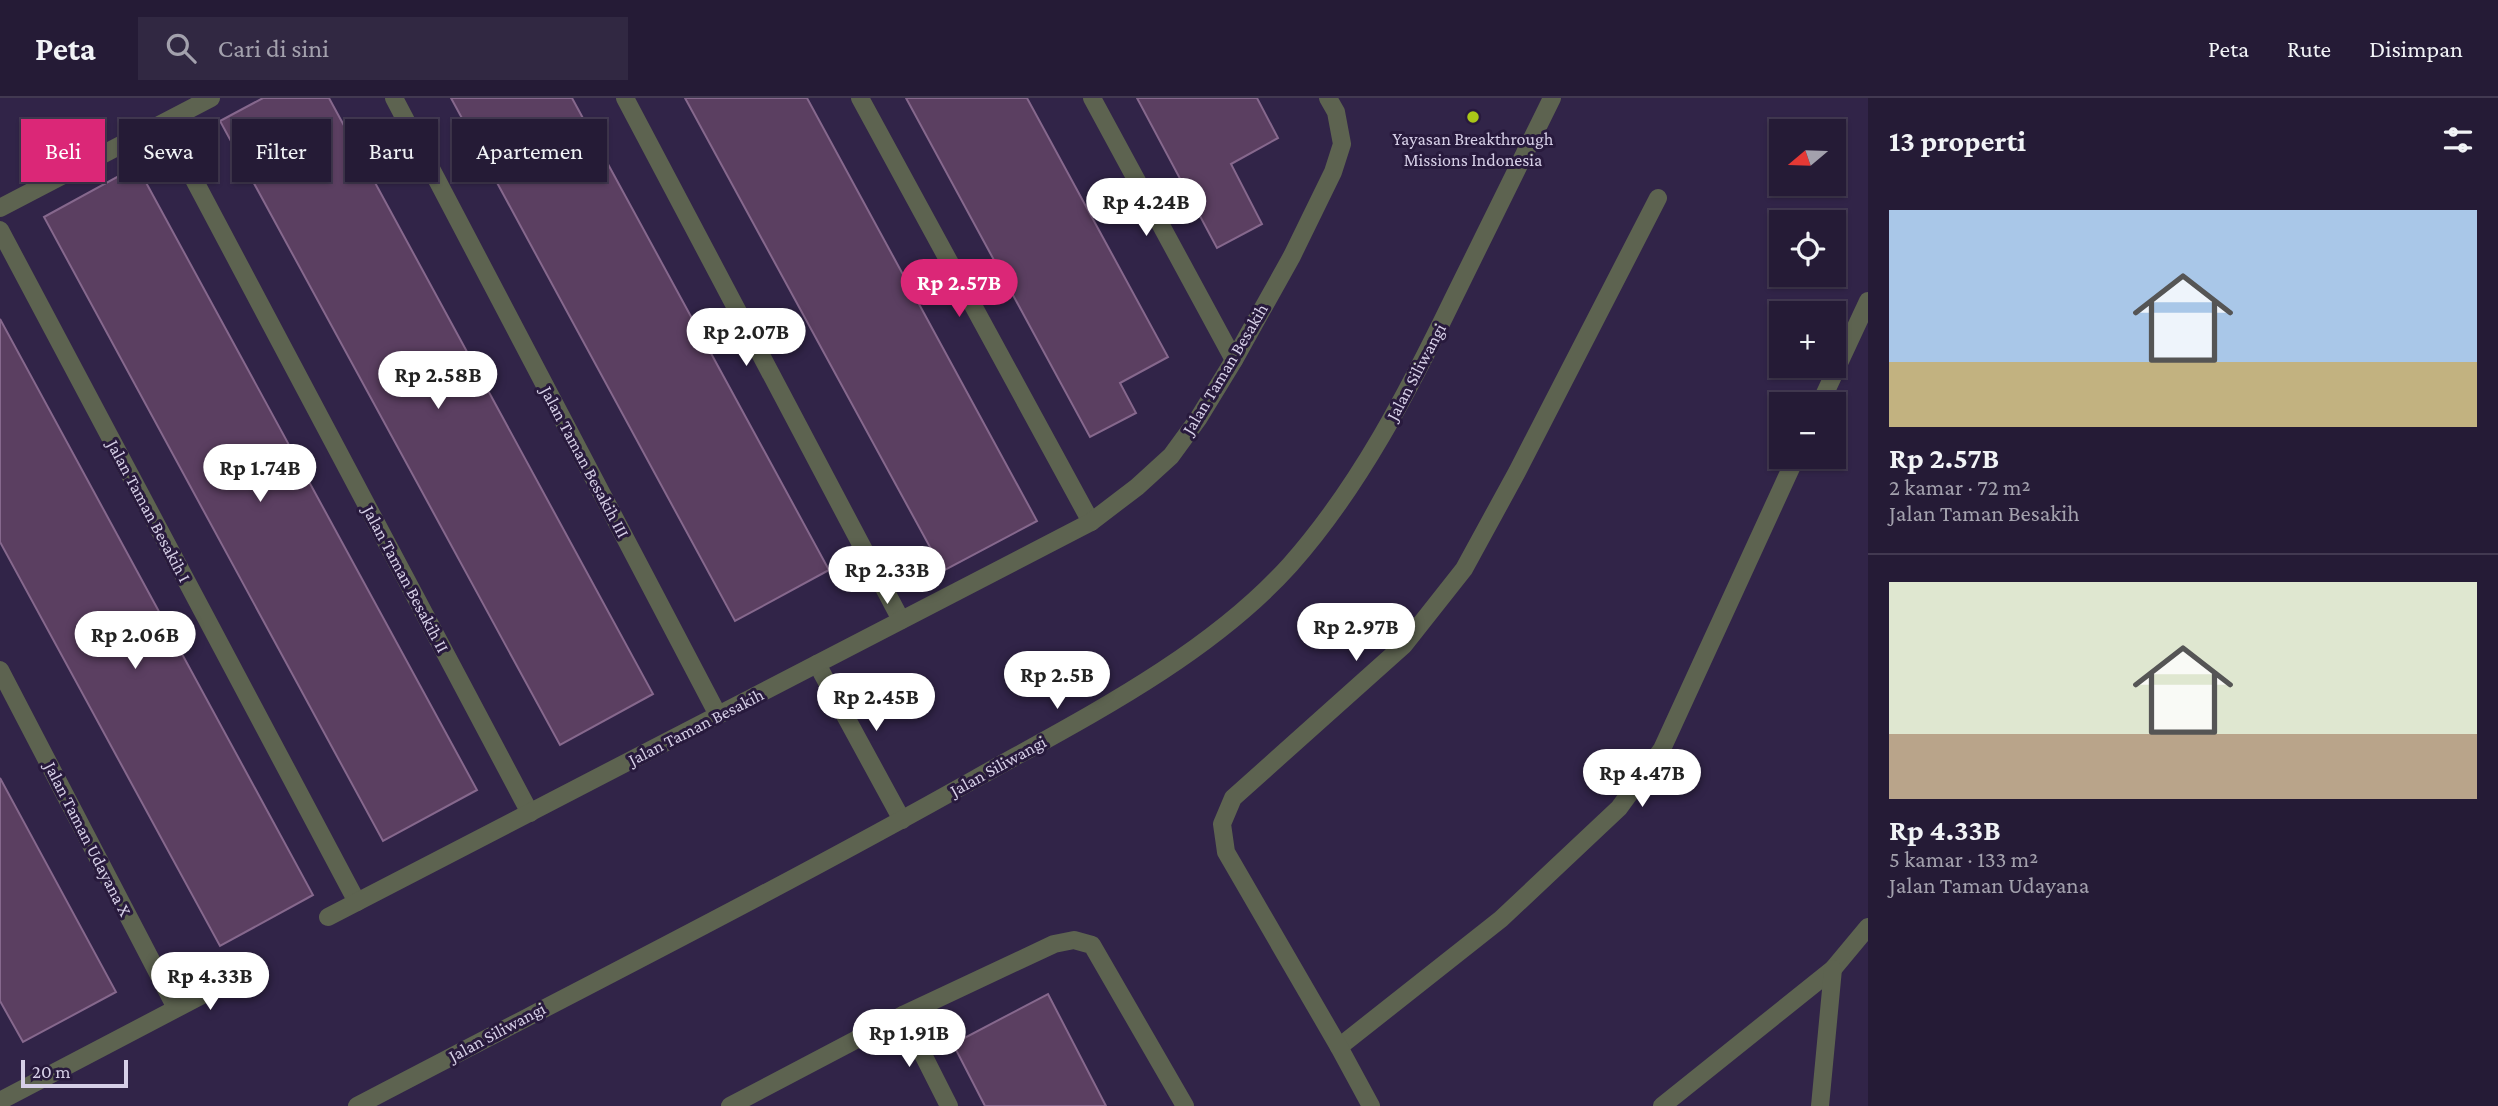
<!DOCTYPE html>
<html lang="id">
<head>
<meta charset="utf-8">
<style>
  body { margin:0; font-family:"Crimson Pro",serif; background:#312842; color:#f1f3f6; height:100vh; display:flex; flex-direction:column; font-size:26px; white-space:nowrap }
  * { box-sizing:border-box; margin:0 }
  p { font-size:23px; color:#a3a1ad }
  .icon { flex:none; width:38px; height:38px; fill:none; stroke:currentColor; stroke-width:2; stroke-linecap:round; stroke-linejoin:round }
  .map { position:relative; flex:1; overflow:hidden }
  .side { display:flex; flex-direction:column; background:#251b36; width:630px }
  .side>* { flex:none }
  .guide { position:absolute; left:21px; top:21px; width:665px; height:63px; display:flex; gap:14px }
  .needle { width:46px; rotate:251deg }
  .buttons { position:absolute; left:1769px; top:21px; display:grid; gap:14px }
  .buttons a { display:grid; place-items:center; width:77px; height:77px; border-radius:0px; background:#251b36; box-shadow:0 2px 5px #0004,0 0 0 2px #423951; font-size:35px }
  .scale { position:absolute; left:21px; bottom:18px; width:107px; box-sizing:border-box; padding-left:7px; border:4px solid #d6cfe7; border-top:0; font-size:19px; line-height:24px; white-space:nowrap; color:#d6cfe7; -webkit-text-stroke:5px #281a3d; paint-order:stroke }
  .price { position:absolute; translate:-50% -60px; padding:0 16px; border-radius:24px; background:#fff; color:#222; font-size:23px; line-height:46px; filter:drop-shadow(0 2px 4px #0008) }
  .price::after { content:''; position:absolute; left:50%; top:42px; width:21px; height:16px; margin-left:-10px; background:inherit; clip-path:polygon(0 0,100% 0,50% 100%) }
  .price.current { background:#db2777; color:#fff }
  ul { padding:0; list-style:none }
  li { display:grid; align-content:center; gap:14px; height:371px; padding:0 21px }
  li+li { border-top:2px solid #423951 }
  li span { display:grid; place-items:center; height:217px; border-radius:0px; color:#555 }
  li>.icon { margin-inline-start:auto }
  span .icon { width:126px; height:126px; fill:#fffc; stroke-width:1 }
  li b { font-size:30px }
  h2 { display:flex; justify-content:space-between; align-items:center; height:84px; padding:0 21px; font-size:30px }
  .tag { padding:0 24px; border-radius:0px; background:#251b36; box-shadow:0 2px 5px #0004,0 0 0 2px #423951; font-size:24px; line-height:63px }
  .tag.current { background:#db2777; color:#fff }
  header { display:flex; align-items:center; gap:42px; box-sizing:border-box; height:98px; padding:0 35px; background:#251b36; border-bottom:2px solid #423951 }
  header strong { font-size:33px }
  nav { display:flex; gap:38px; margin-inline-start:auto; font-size:24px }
  .search { width:490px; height:63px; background:#312842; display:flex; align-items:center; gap:18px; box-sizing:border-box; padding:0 24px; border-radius:0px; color:#a3a1ad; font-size:26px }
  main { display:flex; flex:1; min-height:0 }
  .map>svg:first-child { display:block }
  .building { fill:#5b3f61; stroke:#86688d; stroke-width:2 }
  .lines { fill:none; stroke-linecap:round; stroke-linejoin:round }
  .street { stroke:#5d6350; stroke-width:18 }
  .poi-dot { fill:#aac718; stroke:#281a3d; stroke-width:2.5 }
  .labels { text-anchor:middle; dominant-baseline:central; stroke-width:6; stroke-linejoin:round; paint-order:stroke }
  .poi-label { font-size:18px; fill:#d6cfe7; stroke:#281a3d }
  .street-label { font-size:18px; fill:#d6cfe7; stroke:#281a3d }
</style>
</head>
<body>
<header>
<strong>Peta</strong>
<div class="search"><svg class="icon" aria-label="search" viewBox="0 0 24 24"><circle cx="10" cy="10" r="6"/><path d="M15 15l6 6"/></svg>Cari di sini</div>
<nav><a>Peta</a><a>Rute</a><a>Disimpan</a></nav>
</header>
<main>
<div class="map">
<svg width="1868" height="1008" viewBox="0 0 1868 1008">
  <rect width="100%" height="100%" fill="#312448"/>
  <g class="building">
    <polygon points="263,0 329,0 653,596 560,647 220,23"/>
    <polygon points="451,0 572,0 829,472 735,523"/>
    <polygon points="685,0 807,0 1037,423 943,473"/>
    <polygon points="906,0 1027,0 1168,259 1120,285 1136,315 1090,339"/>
    <polygon points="1137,0 1257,0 1278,40 1231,66 1262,126 1217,150"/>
    <polygon points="137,68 477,692 383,743 44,119"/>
    <polygon points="0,221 313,797 220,848 0,444"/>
    <polygon points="0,680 116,894 23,944 0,903"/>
    <polygon points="1048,896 1106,1008 985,1008 953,946"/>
  </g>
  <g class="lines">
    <g class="street">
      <polyline points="394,0 718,617"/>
      <polyline points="625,0 901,522"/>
      <polyline points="860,0 1091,424"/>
      <polyline points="1092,0 1234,262"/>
      <polyline points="164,25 530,715"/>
      <polyline points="0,110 211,0"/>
      <polyline points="0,132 357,804"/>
      <polyline points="1820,306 1868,203"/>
      <polyline points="817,566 902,722"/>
      <polyline points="0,572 176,910"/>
      <polyline points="328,819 1091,424 1137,389 1171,358 1198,321 1234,262 1292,158 1333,74 1342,46 1336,14 1328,0"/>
      <polyline points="903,917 949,1008"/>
      <polyline points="1339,949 1501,821 1619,710 1662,651 1796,359"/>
      <polyline points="0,1003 227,884"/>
      <path d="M357,1008C563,900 772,795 975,681C1082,621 1207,559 1290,467C1360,388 1409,292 1455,197C1487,132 1519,66 1552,0"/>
      <polyline points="730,1008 903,917 1054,846 1074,842 1092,847 1185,1008"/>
      <polyline points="1371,1008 1339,949 1226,754 1222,726 1233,700 1404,547 1464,471 1517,374 1658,100"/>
      <polyline points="1662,1008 1833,871 1868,829"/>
      <polyline points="1820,1008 1833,871"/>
    </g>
  </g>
  <circle class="poi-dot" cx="1473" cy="19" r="7"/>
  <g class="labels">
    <g class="poi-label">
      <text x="1473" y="41">Yayasan Breakthrough<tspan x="1473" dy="21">Missions Indonesia</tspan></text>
    </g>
    <g class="street-label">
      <text transform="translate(1225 271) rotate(-59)">Jalan Taman Besakih</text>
      <text transform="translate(1416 274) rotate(-62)">Jalan Siliwangi</text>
      <text transform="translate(585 364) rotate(62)">Jalan Taman Besakih III</text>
      <text transform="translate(149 413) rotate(62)">Jalan Taman Besakih I</text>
      <text transform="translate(406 481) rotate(62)">Jalan Taman Besakih II</text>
      <text transform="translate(696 629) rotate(-27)">Jalan Taman Besakih</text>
      <text transform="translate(998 668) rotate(-29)">Jalan Siliwangi</text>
      <text transform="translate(88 741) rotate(63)">Jalan Taman Udayana X</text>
      <text transform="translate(497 934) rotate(-28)">Jalan Siliwangi</text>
    </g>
  </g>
</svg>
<div class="buttons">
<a><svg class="needle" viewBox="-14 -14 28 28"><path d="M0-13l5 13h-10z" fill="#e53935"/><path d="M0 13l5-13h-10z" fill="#a3a1ad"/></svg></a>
<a><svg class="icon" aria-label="locate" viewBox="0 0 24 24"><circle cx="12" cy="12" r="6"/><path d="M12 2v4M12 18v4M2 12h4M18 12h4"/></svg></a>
<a>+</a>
<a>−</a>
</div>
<div class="scale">20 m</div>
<b class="price" style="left:1146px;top:140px">Rp 4.24B</b>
<b class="price current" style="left:959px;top:221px">Rp 2.57B</b>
<b class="price" style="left:746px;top:270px">Rp 2.07B</b>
<b class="price" style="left:438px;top:313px">Rp 2.58B</b>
<b class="price" style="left:260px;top:406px">Rp 1.74B</b>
<b class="price" style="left:887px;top:508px">Rp 2.33B</b>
<b class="price" style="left:1356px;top:565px">Rp 2.97B</b>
<b class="price" style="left:135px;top:573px">Rp 2.06B</b>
<b class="price" style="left:1057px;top:613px">Rp 2.5B</b>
<b class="price" style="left:876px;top:635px">Rp 2.45B</b>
<b class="price" style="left:1642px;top:711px">Rp 4.47B</b>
<b class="price" style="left:210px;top:914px">Rp 4.33B</b>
<b class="price" style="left:909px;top:971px">Rp 1.91B</b>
<div class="guide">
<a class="tag current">Beli</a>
<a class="tag">Sewa</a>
<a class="tag">Filter</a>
<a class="tag">Baru</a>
<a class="tag">Apartemen</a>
</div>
</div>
<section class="side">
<h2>13 properti<svg class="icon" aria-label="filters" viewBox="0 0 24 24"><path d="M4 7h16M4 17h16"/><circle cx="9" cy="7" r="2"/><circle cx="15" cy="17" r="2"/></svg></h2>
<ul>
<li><span style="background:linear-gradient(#a9c7e8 70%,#c2b280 0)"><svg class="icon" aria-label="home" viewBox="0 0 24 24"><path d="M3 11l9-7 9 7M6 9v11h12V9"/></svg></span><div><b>Rp 2.57B</b><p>2 kamar · 72 m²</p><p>Jalan Taman Besakih</p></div></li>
<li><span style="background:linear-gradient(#dfe7d0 70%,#b9a48a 0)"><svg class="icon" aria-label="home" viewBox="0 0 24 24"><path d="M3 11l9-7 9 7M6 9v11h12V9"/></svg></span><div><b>Rp 4.33B</b><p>5 kamar · 133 m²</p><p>Jalan Taman Udayana</p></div></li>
</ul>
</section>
</main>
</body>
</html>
